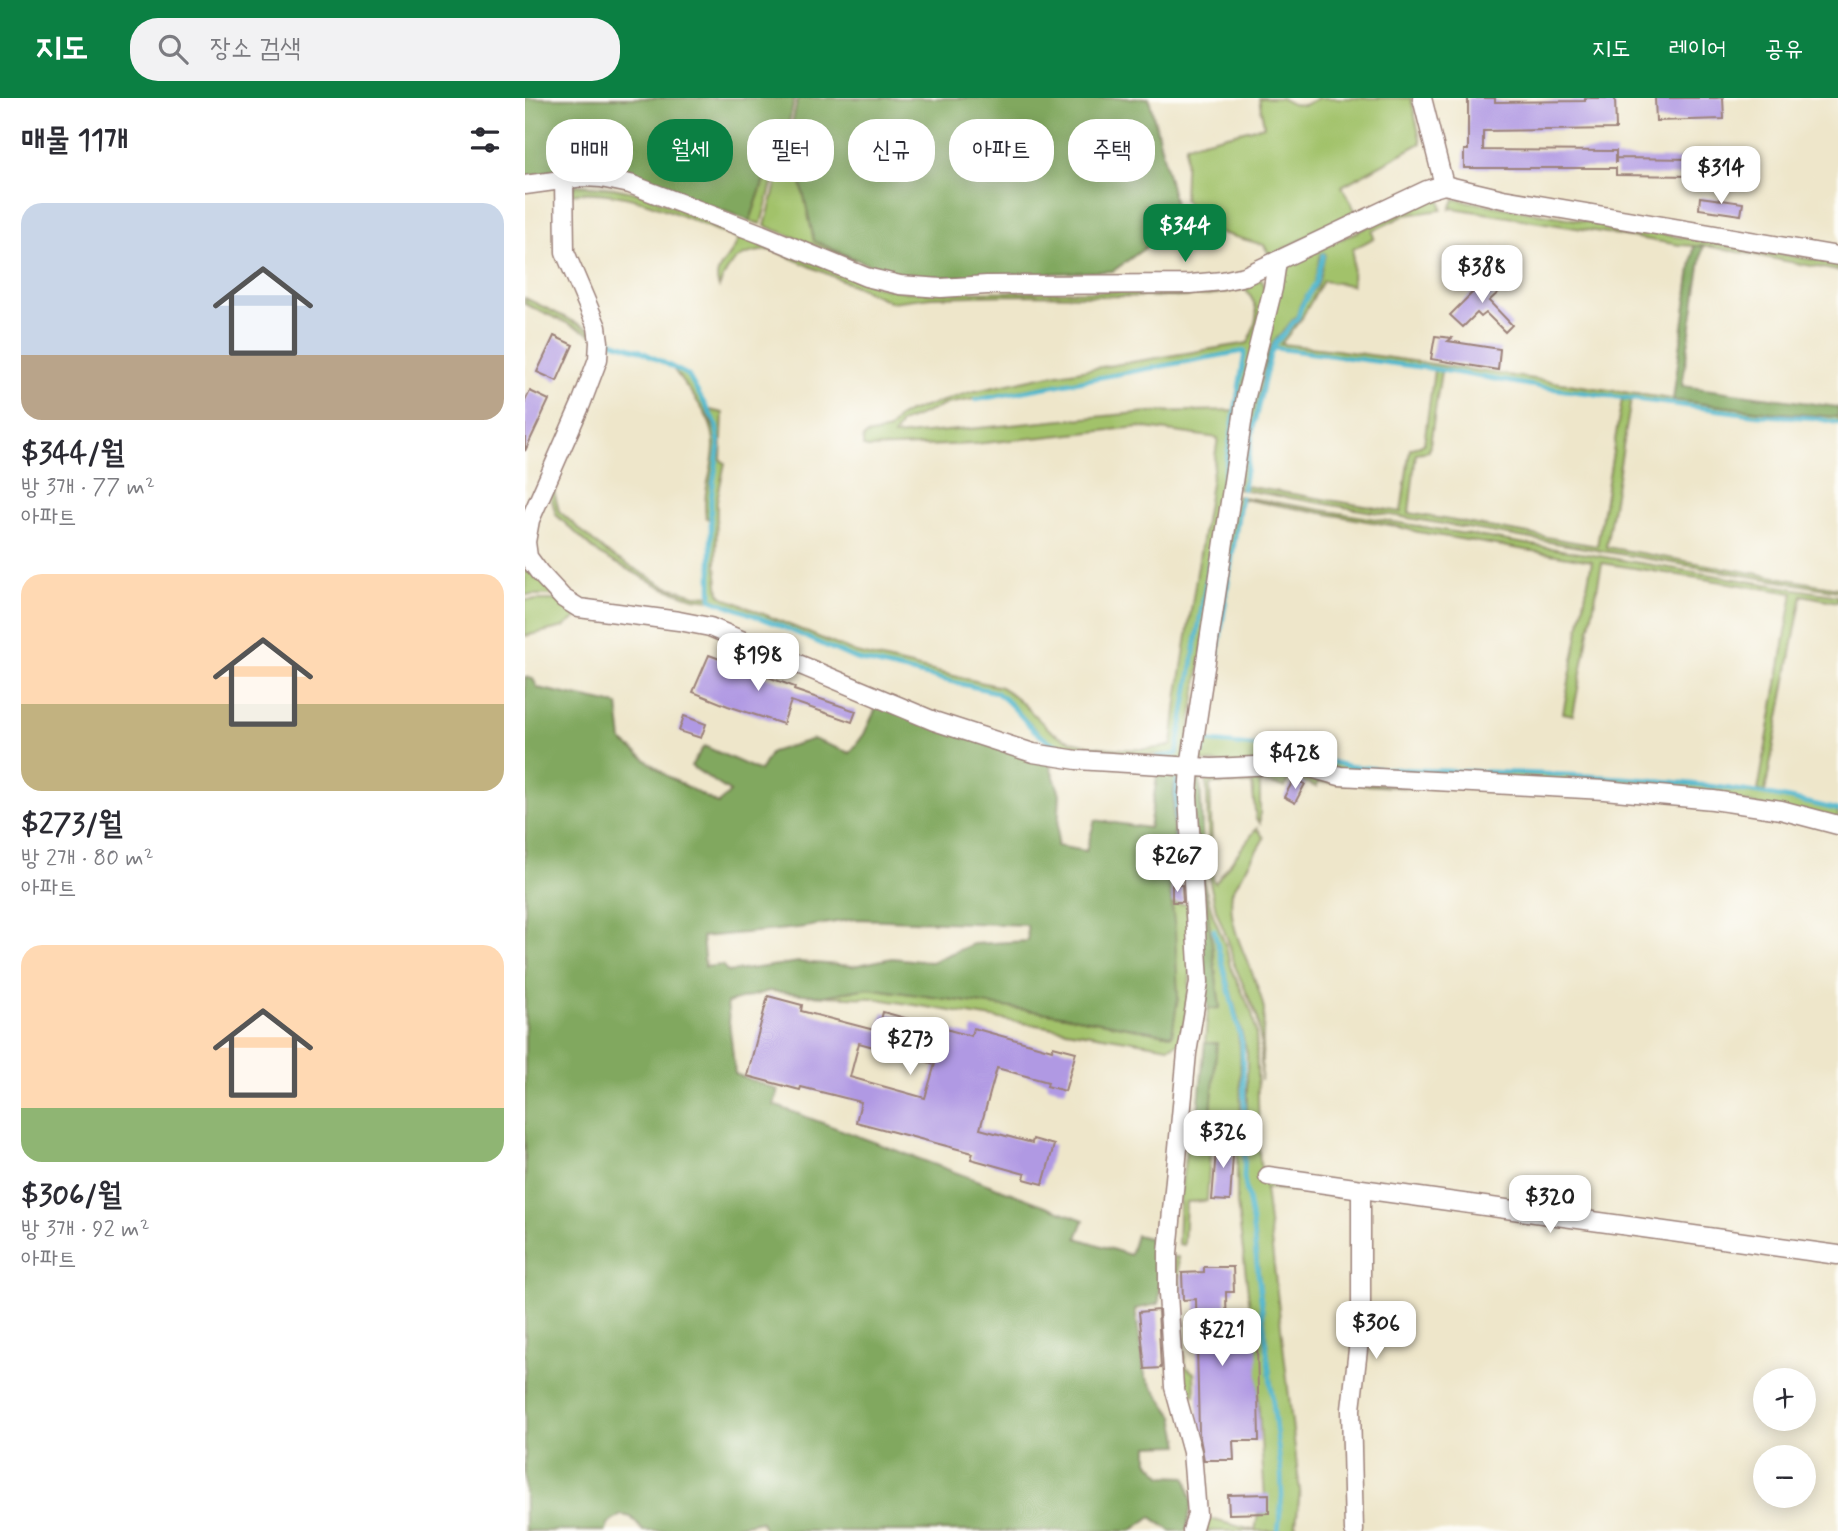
<!DOCTYPE html>
<html lang="ko">
<head>
<meta charset="utf-8">
<style>
  body { margin:0; font-family:Mynerve,"Poor Story",sans-serif; background:#f2f2f3; color:#2b2b33; height:100vh; display:flex; flex-direction:column; font-size:26px; white-space:nowrap }
  * { box-sizing:border-box; margin:0 }
  p { font-size:23px; color:#7c7c81 }
  .icon { flex:none; width:38px; height:38px; fill:none; stroke:currentColor; stroke-width:2; stroke-linecap:round; stroke-linejoin:round }
  .map { position:relative; flex:1; overflow:hidden }
  .panel { display:flex; flex-direction:column; background:#fff; width:525px }
  .panel>* { flex:none }
  .banner { position:absolute; left:21px; top:21px; width:665px; height:63px; display:flex; gap:14px }
  .buttons { position:absolute; left:1228px; top:1270px; display:grid; gap:14px }
  .buttons a { display:grid; place-items:center; width:63px; height:63px; border-radius:50%; background:#fff; box-shadow:0 4px 18px #0003; font-size:35px }
  .price { position:absolute; translate:-50% -60px; padding:0 16px; border-radius:14px; background:#fff; color:#222; font-size:23px; line-height:46px; filter:drop-shadow(0 2px 4px #0008) }
  .price::after { content:''; position:absolute; left:50%; top:42px; width:21px; height:16px; margin-left:-10px; background:inherit; clip-path:polygon(0 0,100% 0,50% 100%) }
  .price.active { background:#0b8043; color:#fff }
  ul { padding:0; list-style:none }
  li { display:grid; align-content:center; gap:14px; height:371px; padding:0 21px }
  li span { display:grid; place-items:center; height:217px; border-radius:21px; color:#555 }
  li>.icon { margin-inline-start:auto }
  span .icon { width:126px; height:126px; fill:#fffc; stroke-width:1 }
  li b { font-size:30px }
  h2 { display:flex; justify-content:space-between; align-items:center; height:84px; padding:0 21px; font-size:30px }
  .chip { padding:0 24px; border-radius:28px; background:#fff; box-shadow:0 4px 18px #0003; font-size:24px; line-height:63px }
  .chip.active { background:#0b8043; color:#fff }
  header { display:flex; align-items:center; gap:42px; box-sizing:border-box; height:98px; padding:0 35px; background:#0b8043; color:#fff }
  header strong { font-size:33px }
  nav { display:flex; gap:38px; margin-inline-start:auto; font-size:24px }
  .search { width:490px; height:63px; background:#f2f2f3; display:flex; align-items:center; gap:18px; box-sizing:border-box; padding:0 24px; border-radius:28px; color:#7c7c81; font-size:26px }
  main { display:flex; flex:1; min-height:0 }
  .map>svg:first-child { display:block }
  .green { fill:#a2c26a; stroke:#76704a; stroke-width:2 }
  .forest { fill:#81a85e; stroke:#666444; stroke-width:2; fill-rule:evenodd }
  .lines { fill:none; stroke-linecap:round; stroke-linejoin:round }
  .stream { stroke:#50b7ce; stroke-width:4.5 }
  .building { fill:#b099e3; fill-rule:evenodd }
  .minor-casing { stroke:#9c827a; stroke-width:21 }
  .minor { stroke:#fff; stroke-width:18 }
</style>
</head>
<body>
<header>
<strong>지도</strong>
<div class="search"><svg class="icon" aria-label="search" viewBox="0 0 24 24"><circle cx="10" cy="10" r="6"/><path d="M15 15l6 6"/></svg>장소 검색</div>
<nav><a>지도</a><a>레이어</a><a>공유</a></nav>
</header>
<main>
<section class="panel">
<h2>매물 11개<svg class="icon" aria-label="filters" viewBox="0 0 24 24"><path d="M4 7h16M4 17h16"/><circle cx="9" cy="7" r="2"/><circle cx="15" cy="17" r="2"/></svg></h2>
<ul>
<li><span style="background:linear-gradient(#c9d6e8 70%,#b9a48a 0)"><svg class="icon" aria-label="home" viewBox="0 0 24 24"><path d="M3 11l9-7 9 7M6 9v11h12V9"/></svg></span><div><b>$344/월</b><p>방 3개 · 77 m²</p><p>아파트</p></div></li>
<li><span style="background:linear-gradient(#ffd9b3 60%,#c2b280 0)"><svg class="icon" aria-label="home" viewBox="0 0 24 24"><path d="M3 11l9-7 9 7M6 9v11h12V9"/></svg></span><div><b>$273/월</b><p>방 2개 · 80 m²</p><p>아파트</p></div></li>
<li><span style="background:linear-gradient(#ffd9b3 75%,#8fb573 0)"><svg class="icon" aria-label="home" viewBox="0 0 24 24"><path d="M3 11l9-7 9 7M6 9v11h12V9"/></svg></span><div><b>$306/월</b><p>방 3개 · 92 m²</p><p>아파트</p></div></li>
</ul>
</section>
<div class="map">
<svg width="1313" height="1433" viewBox="0 0 1313 1433">
  <rect width="100%" height="100%" fill="#fdfcf7"/>
  <filter id="ink" filterUnits="userSpaceOnUse"><feTurbulence type="fractalNoise" baseFrequency=".0143" numOctaves="2"/><feDisplacementMap in="SourceGraphic" scale="14" xChannelSelector="R" yChannelSelector="G"/><feConvolveMatrix kernelMatrix="1 2 1 2 8 2 1 2 1" color-interpolation-filters="sRGB"/></filter>
  <filter id="wash" filterUnits="userSpaceOnUse"><feTurbulence type="fractalNoise" baseFrequency=".00686" numOctaves="4" result="noise"/><feDisplacementMap in="SourceGraphic" scale="28" xChannelSelector="R" yChannelSelector="G"/><feGaussianBlur stdDeviation="1.57" result="paint"/><feColorMatrix in="noise" values="0 0 0 0 0 0 0 0 0 0 0 0 0 0 0 0 0 1.4 0 .05"/><feComposite in="paint" operator="in"/></filter>
  <g filter="url(#wash)">
    <rect width="100%" height="100%" fill="#eee6ca"/>
    <g class="green">
      <polygon points="734,0 756,0 767,6 779,7 793,0 886,0 896,45 817,88 831,114 745,158 739,147 683,131 659,102 661,47 739,28"/>
      <polygon points="267,26 276,37 274,75 289,142 330,163 240,128"/>
      <polygon points="263,28 236,126 225,123 248,55"/>
      <path d="M50,87L88,90L117,96L350,188L382,194L693,193L736,181C749,202 727,251 722,275C698,401 682,529 661,656L656,665C621,662 586,664 552,660C508,654 467,640 425,626L520,652L523,644C558,656 618,666 653,656L721,252L422,306L376,325L369,338L623,314L709,312L651,655C623,659 546,656 522,641C502,628 491,605 470,593L330,560L251,525L187,500C187,468 186,435 187,402C188,366 203,347 185,312L198,315L196,362L200,365L192,402L191,467L194,495L198,499L331,555L476,589C496,600 508,618 525,632C548,651 620,656 647,647L653,595L693,340L614,329L449,346L342,350L338,348V340L342,337L364,332L373,320L384,314L446,294L515,279L723,245C732,221 738,213 720,191L683,197L653,199L488,197L406,199L366,204L248,152C218,153 205,160 194,189C185,169 209,160 213,141C161,121 103,88 45,96Z"/>
      <polygon points="904,100 915,100 917,112 880,117 847,133 849,140 828,151 827,187 798,183 776,221 756,246 811,252 1180,306 1246,314 1313,319 1313,324 1290,319 1232,316 1016,288 909,270 749,249 773,221 777,208 793,186 800,156 798,155 796,156 789,186 775,207 772,217 748,245 741,261 716,392 712,391 721,320 757,178 765,165"/>
      <polygon points="929,101 1313,166 1313,173 1187,149 1155,147 928,110 925,111"/>
      <polygon points="0,200 68,233 68,237 0,206"/>
      <path d="M147,269L163,278L175,297L192,336L193,357L186,385L185,422L181,419C177,391 188,375 189,350C191,319 163,293 147,269Z"/>
      <polygon points="909,272 916,273 904,353 891,355 884,415 1072,448 1097,301 1106,302 1081,449 1313,490 1313,493 719,392 720,388 876,414 885,351 899,346"/>
      <polygon points="26,381 34,413 79,453 140,488 170,497 185,498 185,502 168,500 136,489 74,456 31,417 23,388"/>
      <path d="M711,398L715,399L677,657L681,644C707,647 733,648 759,653C788,659 816,668 846,671C1001,678 1162,674 1313,713V724L1224,705L668,663Z"/>
      <polygon points="718,399 1313,498 1313,504 1277,497 1240,694 1233,693 1268,495 1077,465 1048,617 1038,615 1067,463 893,434 870,428 717,401"/>
      <polygon points="0,456 30,497 0,497"/>
      <polygon points="0,502 38,502 51,512 52,519 39,529 0,538"/>
      <path d="M740,670L885,690L793,684L791,689L765,677L760,689L735,684V725L731,721L727,686H685L688,782L690,785L732,730L739,740L707,794C701,837 732,871 739,912L736,983V945L732,918L708,864L705,848L691,812L685,785L681,674Z"/>
      <polygon points="679,785 688,817 701,848 705,868 727,915 731,934 734,1035 722,1035 722,955 690,833 688,834 712,929 715,954 716,1034 671,1033 673,1014 686,1014 691,945 680,945 683,911 695,909"/>
      <polygon points="647,806 662,806 666,871 658,937 653,945 644,949 347,900 298,898 343,890 530,916 646,937 653,900"/>
      <polygon points="733,1038 735,1066 738,1075 833,1100 740,1090 775,1394 770,1433 754,1433 758,1398 757,1374 730,1138 720,1080 721,1041 721,1039"/>
      <polygon points="663,1040 686,1040 682,1103 661,1104 659,1147 653,1146 655,1097"/>
      <polygon points="718,1053 718,1080 725,1116 755,1374 756,1398 752,1433 671,1433 675,1418 730,1433 733,1416 741,1415 729,1242 712,1105 712,1054"/>
      <polygon points="648,1159 653,1159 660,1268 669,1275 670,1297 656,1293"/>
    </g>
    <g class="forest">
      <polygon points="0,0 270,0 263,28 248,55 225,123 97,73 43,73 0,79"/>
      <polygon points="273,0 624,0 651,111 645,132 588,173 425,179 367,177 289,143 274,75 276,37 267,26"/>
      <polygon points="1169,148 1178,148 1157,288 1313,309 1313,319 1246,314 1148,302"/>
      <path d="M0,579L8,581L13,590L93,607L97,643L142,678L193,706L205,694L166,668L179,648L235,673L246,654L288,641L325,655L339,636L353,606L523,662L535,696L532,748L561,753L570,722L624,730L633,672L661,673L664,761L657,760L654,739L655,688L652,682L649,688L648,726L651,760H641L650,832L653,900L647,937L530,916L343,890L298,898L244,893L202,905L210,976L253,992L249,1007L559,1122L552,1140L605,1157L611,1137L636,1143L634,1206L610,1211L620,1278L649,1318L655,1347L623,1348V1363L638,1378L661,1379L667,1404L661,1433H646L626,1419L606,1433H240L236,1423L187,1433H118L106,1419L96,1417L83,1426L81,1433H0ZM330,821L502,827L503,843L448,846L406,864L367,860L328,868L274,864L203,874L197,867L180,869L177,839L273,830Z"/>
      <polygon points="667,674 675,675 679,785 695,910 683,911 672,786"/>
      <polygon points="680,945 692,945 686,1014 673,1014"/>
    </g>
    <g class="lines">
      <g class="stream">
        <path d="M78,241L114,252L163,277L191,326L194,346L186,402V501L251,526L330,561L470,594C491,606 502,632 524,643C542,654 564,652 585,656"/>
        <polyline points="748,250 909,271 1015,289 1232,317 1289,320 1313,325"/>
        <polyline points="451,302 720,253 652,656 632,659"/>
        <polyline points="718,391 729,327 745,258 750,246 773,219 776,209 791,184 798,157"/>
        <path d="M680,643L756,651L823,668L845,670C1001,677 1161,672 1313,712"/>
        <polyline points="678,655 716,399"/>
        <polyline points="652,683 651,723 656,761"/>
        <polyline points="689,832 717,945 720,1033"/>
        <polyline points="720,1041 719,1080 726,1116 756,1374 757,1398 753,1433"/>
      </g>
    </g>
    <g id="blocks">
      <g class="building">
        <polygon points="943,0 970,0 970,4 1060,3 1060,0 1090,0 1091,31 958,33 958,52 1091,53 1091,65 1091,60 1171,61 1171,78 1091,77 1091,70 939,70 939,52 943,52"/>
        <polygon points="1130,0 1198,0 1199,21 1131,23"/>
        <polygon points="1175,99 1218,105 1216,117 1174,111"/>
        <polygon points="965,177 978,190 964,203 987,227 980,234 961,215 956,219 952,215 938,229 925,217"/>
        <polygon points="29,238 48,247 32,283 12,274"/>
        <polygon points="910,238 927,240 923,243 975,251 973,272 906,261"/>
        <polygon points="5,293 24,302 0,353 0,303"/>
        <polygon points="184,557 270,589 269,592 331,613 327,624 266,603 258,626 203,608 168,594"/>
        <polygon points="159,618 181,626 176,640 154,633"/>
        <polygon points="769,681 780,686 770,705 759,699"/>
        <polygon points="647,787 657,787 658,804 647,804"/>
        <path d="M243,898L277,907L276,913L353,933L358,914L446,938L448,930L527,952L528,948L551,954L540,993L522,988L523,984L472,970L455,1031L507,1045L508,1041L529,1047L518,1086L499,1081L500,1076L446,1061L448,1055L331,1024L336,1004L276,989L275,992L222,978ZM334,945L410,966L400,1000L325,979Z"/>
        <polygon points="692,1040 709,1042 705,1103 687,1102"/>
        <polygon points="679,1169 708,1169 709,1194 701,1194 702,1245 732,1244 734,1343 708,1343 709,1362 679,1362 674,1335 671,1201 658,1202 657,1175 679,1174"/>
        <polygon points="633,1212 636,1270 620,1271 614,1214"/>
        <polygon points="744,1396 744,1415 704,1416 703,1397"/>
      </g>
    </g>
  </g>
  <g filter="url(#ink)">
    <use href="#blocks" fill-opacity="0" stroke="#9c827a" stroke-width="2"/>
    <g class="lines">
      <g class="minor-casing">
        <g id="minor">
          <polyline points="897,0 919,87"/>
          <polyline points="39,81 40,154 72,229 74,244 73,261 56,306 5,422 1,444 3,459 14,474 38,500 54,510 154,523 185,529 409,623 508,655 552,662 687,670 771,666 815,678 1079,692 1188,702 1256,712 1313,727"/>
          <polyline points="0,87 58,79 76,80 105,86 236,136 341,179 375,187 416,190 462,187 666,186 697,183 720,178 902,92 919,87 978,101 1313,158"/>
          <polyline points="743,1078 1313,1157"/>
          <polyline points="667,1433 672,1416 667,1354 649,1289 643,1196 643,1155 662,955 674,884 663,698 665,669 721,298 748,190 752,163"/>
          <polyline points="829,1433 826,1311 836,1226 836,1092"/>
        </g>
      </g>
      <use href="#minor" class="minor"/>
    </g>
  </g>
</svg>
<div class="buttons">
<a>+</a>
<a>−</a>
</div>
<b class="price" style="left:1196px;top:108px">$314</b>
<b class="price active" style="left:660px;top:166px">$344</b>
<b class="price" style="left:957px;top:207px">$388</b>
<b class="price" style="left:233px;top:595px">$198</b>
<b class="price" style="left:770px;top:693px">$428</b>
<b class="price" style="left:652px;top:796px">$267</b>
<b class="price" style="left:385px;top:979px">$273</b>
<b class="price" style="left:698px;top:1072px">$326</b>
<b class="price" style="left:1025px;top:1137px">$320</b>
<b class="price" style="left:851px;top:1263px">$306</b>
<b class="price" style="left:697px;top:1270px">$221</b>
<div class="banner">
<a class="chip">매매</a>
<a class="chip active">월세</a>
<a class="chip">필터</a>
<a class="chip">신규</a>
<a class="chip">아파트</a>
<a class="chip">주택</a>
</div>
</div>
</main>
</body>
</html>
